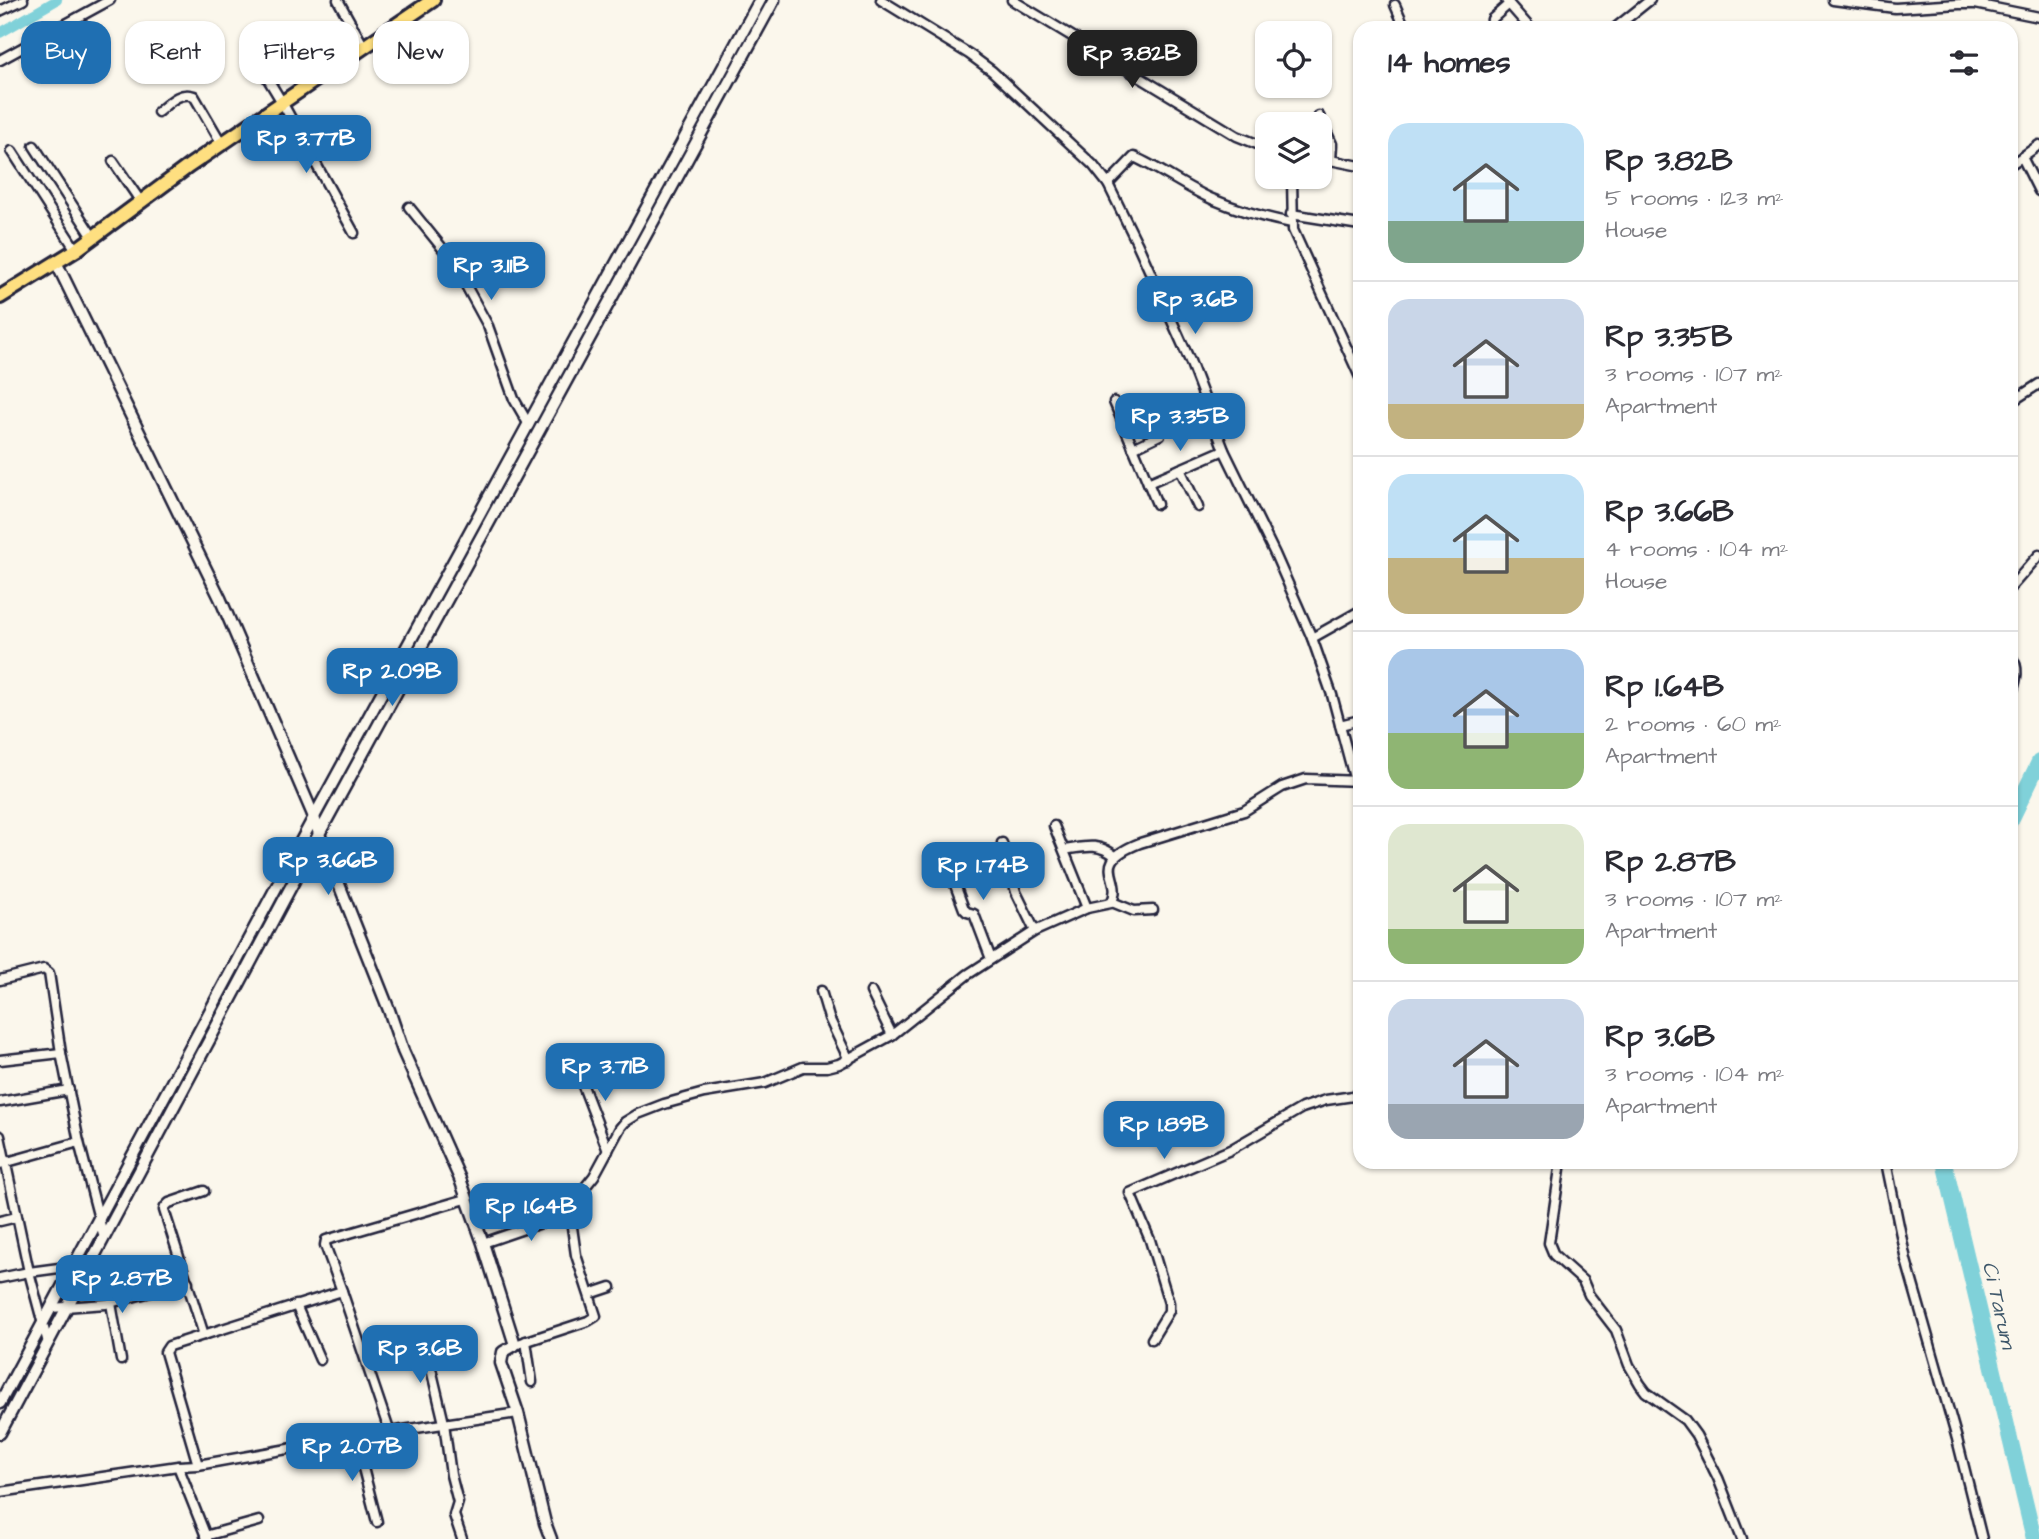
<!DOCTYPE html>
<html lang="en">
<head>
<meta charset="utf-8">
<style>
  body { margin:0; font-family:"Architects Daughter",sans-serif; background:#f2f2f3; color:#2b2b33; height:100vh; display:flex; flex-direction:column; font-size:26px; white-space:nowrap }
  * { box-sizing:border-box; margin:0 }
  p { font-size:23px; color:#7c7c81 }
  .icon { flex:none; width:38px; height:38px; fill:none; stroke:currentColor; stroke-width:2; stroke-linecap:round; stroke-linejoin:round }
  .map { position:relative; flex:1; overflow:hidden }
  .drawer { position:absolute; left:1353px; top:21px; width:665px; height:1148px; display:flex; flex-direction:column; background:#fff; border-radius:21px; box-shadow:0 2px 5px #0004 }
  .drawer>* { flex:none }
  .guide { position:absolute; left:21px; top:21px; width:665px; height:63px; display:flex; gap:14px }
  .controls { position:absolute; left:1255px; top:21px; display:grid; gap:14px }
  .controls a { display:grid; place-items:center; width:77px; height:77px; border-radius:14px; background:#fff; box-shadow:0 2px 5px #0004; font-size:35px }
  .price { position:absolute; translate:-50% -60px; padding:0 16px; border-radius:14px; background:#1f6fb2; color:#fff; font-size:23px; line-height:46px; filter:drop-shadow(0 2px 4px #0008) }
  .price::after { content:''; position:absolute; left:50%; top:42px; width:21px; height:16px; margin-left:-10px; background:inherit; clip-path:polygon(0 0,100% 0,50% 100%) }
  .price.selected { background:#222; color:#fff }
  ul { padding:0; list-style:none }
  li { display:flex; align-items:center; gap:21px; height:175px; padding:0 35px }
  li+li { border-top:2px solid #e1e1e2 }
  li span { display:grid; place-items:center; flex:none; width:196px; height:140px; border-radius:21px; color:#555 }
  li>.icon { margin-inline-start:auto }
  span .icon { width:84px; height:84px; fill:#fffc; stroke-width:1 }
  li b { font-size:30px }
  h2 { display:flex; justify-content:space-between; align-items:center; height:84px; padding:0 35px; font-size:30px }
  .tag { padding:0 24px; border-radius:21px; background:#fff; box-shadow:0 2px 5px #0004; font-size:24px; line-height:63px }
  .tag.selected { background:#1f6fb2; color:#fff }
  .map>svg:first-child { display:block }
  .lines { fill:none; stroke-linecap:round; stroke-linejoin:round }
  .canal { stroke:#80d1d9; stroke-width:10 }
  .river { stroke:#80d1d9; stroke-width:16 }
  .minor-casing { stroke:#22223b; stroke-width:13 }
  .tertiary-casing { stroke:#22223b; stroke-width:15 }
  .primary-casing { stroke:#22223b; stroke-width:18 }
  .minor { stroke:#fbf7ec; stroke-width:8 }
  .tertiary { stroke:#fbf7ec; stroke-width:10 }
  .primary { stroke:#fedf80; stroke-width:12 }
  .labels { text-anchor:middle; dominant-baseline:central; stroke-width:7; stroke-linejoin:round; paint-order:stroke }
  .water-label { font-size:21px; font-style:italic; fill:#3e576a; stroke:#fbf7ec }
</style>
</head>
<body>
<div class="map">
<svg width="2039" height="1539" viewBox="0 0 2039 1539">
  <rect width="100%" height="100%" fill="#fbf7ec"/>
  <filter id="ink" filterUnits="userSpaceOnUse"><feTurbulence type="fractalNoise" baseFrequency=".0143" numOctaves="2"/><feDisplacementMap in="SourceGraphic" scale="14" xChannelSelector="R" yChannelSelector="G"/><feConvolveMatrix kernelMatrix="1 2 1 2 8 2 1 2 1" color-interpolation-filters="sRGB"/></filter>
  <g filter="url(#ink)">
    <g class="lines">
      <polyline class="canal" points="0,33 57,0"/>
      <g class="river">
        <polyline points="2011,820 2039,762"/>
        <polyline points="1944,1162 2034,1539"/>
      </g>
      <g class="minor-casing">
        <g id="minor">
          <polyline points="338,0 364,47"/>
          <polyline points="881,0 969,54 992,71 1093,165 1108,184 1137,243 1190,361 1224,450 1275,554 1312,638 1332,695 1355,781"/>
          <polyline points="1012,0 1237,136 1267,148"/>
          <polyline points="1833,0 1895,8 1959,4 1975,4 2039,17"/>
          <polyline points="1509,4 1530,28"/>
          <polyline points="1395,5 1405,28"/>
          <polyline points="0,11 23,0"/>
          <polyline points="1491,28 1492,19 1509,4 1506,0"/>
          <polyline points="1615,28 1650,0"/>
          <polyline points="248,46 283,104 354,233"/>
          <polyline points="0,60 110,0"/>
          <path d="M158,112C169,103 179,91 194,96L222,144"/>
          <polyline points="1319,116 1332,144 1331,160"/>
          <polyline points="2039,145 2022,157 2039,191"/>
          <polyline points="34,146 93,237"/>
          <polyline points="12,151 76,250"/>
          <polyline points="1320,158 1360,166"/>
          <polyline points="113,161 141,202"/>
          <polyline points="2011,164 2022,157"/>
          <polyline points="1292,177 1293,230 1360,377"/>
          <path d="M1108,184L1134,157C1161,169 1185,187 1212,199C1238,210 1265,218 1292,223"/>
          <polyline points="409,207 452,260 488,326 514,399 529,425"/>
          <polyline points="1291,214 1360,225"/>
          <polyline points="1114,402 1157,504"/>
          <polyline points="2011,402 2039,384"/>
          <polyline points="1133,448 1160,435 1158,430 1164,426 1152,404"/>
          <polyline points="1180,469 1198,507"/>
          <polyline points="1148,483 1224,450"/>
          <polyline points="2011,587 2039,555"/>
          <polyline points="1312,638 1360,611"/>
          <path d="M2011,657C2021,668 2015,683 2011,696"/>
          <polyline points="1340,725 1360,720"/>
          <polyline points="1054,826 1087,908"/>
          <polyline points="1002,843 1016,892 1035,931"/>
          <path d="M1064,850C1085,847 1097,842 1115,856"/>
          <polyline points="945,858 964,909 967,912 974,914 991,959"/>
          <polyline points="1112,902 1134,911 1153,910"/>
          <polyline points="0,980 44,969 49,973 61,1053 79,1142 104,1238"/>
          <polyline points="821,991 829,1018 849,1060"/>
          <polyline points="871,992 892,1035"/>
          <polyline points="0,1060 61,1053"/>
          <polyline points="575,1065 608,1151"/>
          <polyline points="0,1102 69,1090"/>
          <polyline points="0,1136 29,1272 48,1343"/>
          <polyline points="1561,1162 1549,1243 1554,1255 1583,1281 1589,1295 1616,1330 1629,1365 1640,1384 1646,1392 1685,1420 1696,1435 1718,1478 1742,1539"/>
          <polyline points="1886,1162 1906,1260 1957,1439 1982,1539"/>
          <polyline points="0,1164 79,1142"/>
          <polyline points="204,1191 169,1203 165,1207 164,1210 204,1335"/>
          <polyline points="0,1221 17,1217"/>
          <polyline points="483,1243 570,1213"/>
          <polyline points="0,1278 29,1272 74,1266"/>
          <polyline points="342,1291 325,1245 326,1240 466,1199"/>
          <polyline points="590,1294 611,1287"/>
          <polyline points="111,1303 121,1360"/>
          <polyline points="296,1305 320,1360"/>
          <polyline points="51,1308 106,1304 188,1282"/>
          <polyline points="424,1339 444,1423 451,1475 458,1502 454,1515 462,1539"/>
          <polyline points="1152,1339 1169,1311 1169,1303 1150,1240 1130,1193 1230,1150 1302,1108 1326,1100 1360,1095"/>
          <polyline points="526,1341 532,1382"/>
          <path d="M515,1345L588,1321L596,1316L576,1255L570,1213L578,1196L594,1176L620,1128L625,1122L638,1114L664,1104L704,1093L765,1083L803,1067H827L839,1064L892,1035L967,975L1035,931L1087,908L1111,903C1126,878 1086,864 1140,843L1244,811L1282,787L1306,779L1360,781"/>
          <polyline points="355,1437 377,1522"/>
          <polyline points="198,1465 165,1352 169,1346 342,1291 390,1433"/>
          <polyline points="178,1466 207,1539"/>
          <polyline points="0,1492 178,1466 198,1465 355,1437 518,1413"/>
          <polyline points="205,1536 259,1521"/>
        </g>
      </g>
      <g class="tertiary-casing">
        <g id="tertiary">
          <polyline points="56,262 220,598 314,817 319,834 389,1010 403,1051 460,1179 483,1243 515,1345 503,1352 501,1363 518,1413 545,1523 551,1539"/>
          <polyline points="0,1403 314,817 760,0"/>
          <polyline points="0,1433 319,834 774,0"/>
        </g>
      </g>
      <g class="primary-casing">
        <polyline id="primary" points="0,297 76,250 189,166 433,0"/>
      </g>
      <use href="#minor" class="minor"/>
      <use href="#tertiary" class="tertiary"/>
      <use href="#primary" class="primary"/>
    </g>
  </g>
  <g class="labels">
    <g class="water-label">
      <text transform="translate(1999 1305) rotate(77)">Ci Tarum</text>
    </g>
  </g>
</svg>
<div class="controls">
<a><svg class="icon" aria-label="locate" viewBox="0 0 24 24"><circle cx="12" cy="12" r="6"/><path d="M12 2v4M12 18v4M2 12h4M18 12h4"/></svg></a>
<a><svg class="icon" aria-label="layers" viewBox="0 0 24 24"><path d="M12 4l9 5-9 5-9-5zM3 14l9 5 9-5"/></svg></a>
</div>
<b class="price selected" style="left:1132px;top:90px">Rp 3.82B</b>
<b class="price" style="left:306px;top:175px">Rp 3.77B</b>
<b class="price" style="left:491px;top:302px">Rp 3.11B</b>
<b class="price" style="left:1195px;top:336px">Rp 3.6B</b>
<b class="price" style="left:1180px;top:453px">Rp 3.35B</b>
<b class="price" style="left:392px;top:708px">Rp 2.09B</b>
<b class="price" style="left:328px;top:897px">Rp 3.66B</b>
<b class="price" style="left:983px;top:902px">Rp 1.74B</b>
<b class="price" style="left:605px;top:1103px">Rp 3.71B</b>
<b class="price" style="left:1164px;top:1161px">Rp 1.89B</b>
<b class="price" style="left:531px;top:1243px">Rp 1.64B</b>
<b class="price" style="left:122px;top:1315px">Rp 2.87B</b>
<b class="price" style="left:420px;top:1385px">Rp 3.6B</b>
<b class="price" style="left:352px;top:1483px">Rp 2.07B</b>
<div class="guide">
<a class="tag selected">Buy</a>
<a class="tag">Rent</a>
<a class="tag">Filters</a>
<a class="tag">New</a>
</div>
<section class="drawer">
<h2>14 homes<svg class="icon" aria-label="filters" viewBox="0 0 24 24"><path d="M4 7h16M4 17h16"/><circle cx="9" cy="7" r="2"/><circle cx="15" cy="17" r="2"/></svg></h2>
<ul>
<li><span style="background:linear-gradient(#bfe0f5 70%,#7fa58c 0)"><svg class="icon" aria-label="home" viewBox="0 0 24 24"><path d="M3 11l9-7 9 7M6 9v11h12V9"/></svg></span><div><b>Rp 3.82B</b><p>5 rooms · 123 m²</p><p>House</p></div></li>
<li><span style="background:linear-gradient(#c9d6e8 75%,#c2b280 0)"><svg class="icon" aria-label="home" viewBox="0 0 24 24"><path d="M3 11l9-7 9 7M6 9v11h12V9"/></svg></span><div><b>Rp 3.35B</b><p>3 rooms · 107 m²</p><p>Apartment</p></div></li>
<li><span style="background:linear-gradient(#bfe0f5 60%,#c2b280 0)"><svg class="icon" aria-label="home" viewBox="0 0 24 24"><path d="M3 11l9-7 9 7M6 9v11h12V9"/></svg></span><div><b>Rp 3.66B</b><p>4 rooms · 104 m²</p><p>House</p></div></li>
<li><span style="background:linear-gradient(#a9c7e8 60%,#8fb573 0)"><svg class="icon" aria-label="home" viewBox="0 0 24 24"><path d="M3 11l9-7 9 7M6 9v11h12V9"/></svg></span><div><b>Rp 1.64B</b><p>2 rooms · 60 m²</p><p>Apartment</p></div></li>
<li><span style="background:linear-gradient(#dfe7d0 75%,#8fb573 0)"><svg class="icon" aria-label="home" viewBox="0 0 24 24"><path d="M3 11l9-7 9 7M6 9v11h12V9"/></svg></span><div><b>Rp 2.87B</b><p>3 rooms · 107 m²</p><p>Apartment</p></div></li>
<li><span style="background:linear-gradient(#c9d6e8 75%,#9aa5b1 0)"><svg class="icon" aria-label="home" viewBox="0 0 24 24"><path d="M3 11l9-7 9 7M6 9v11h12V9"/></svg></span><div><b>Rp 3.6B</b><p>3 rooms · 104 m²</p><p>Apartment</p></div></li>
</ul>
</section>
</div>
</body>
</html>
